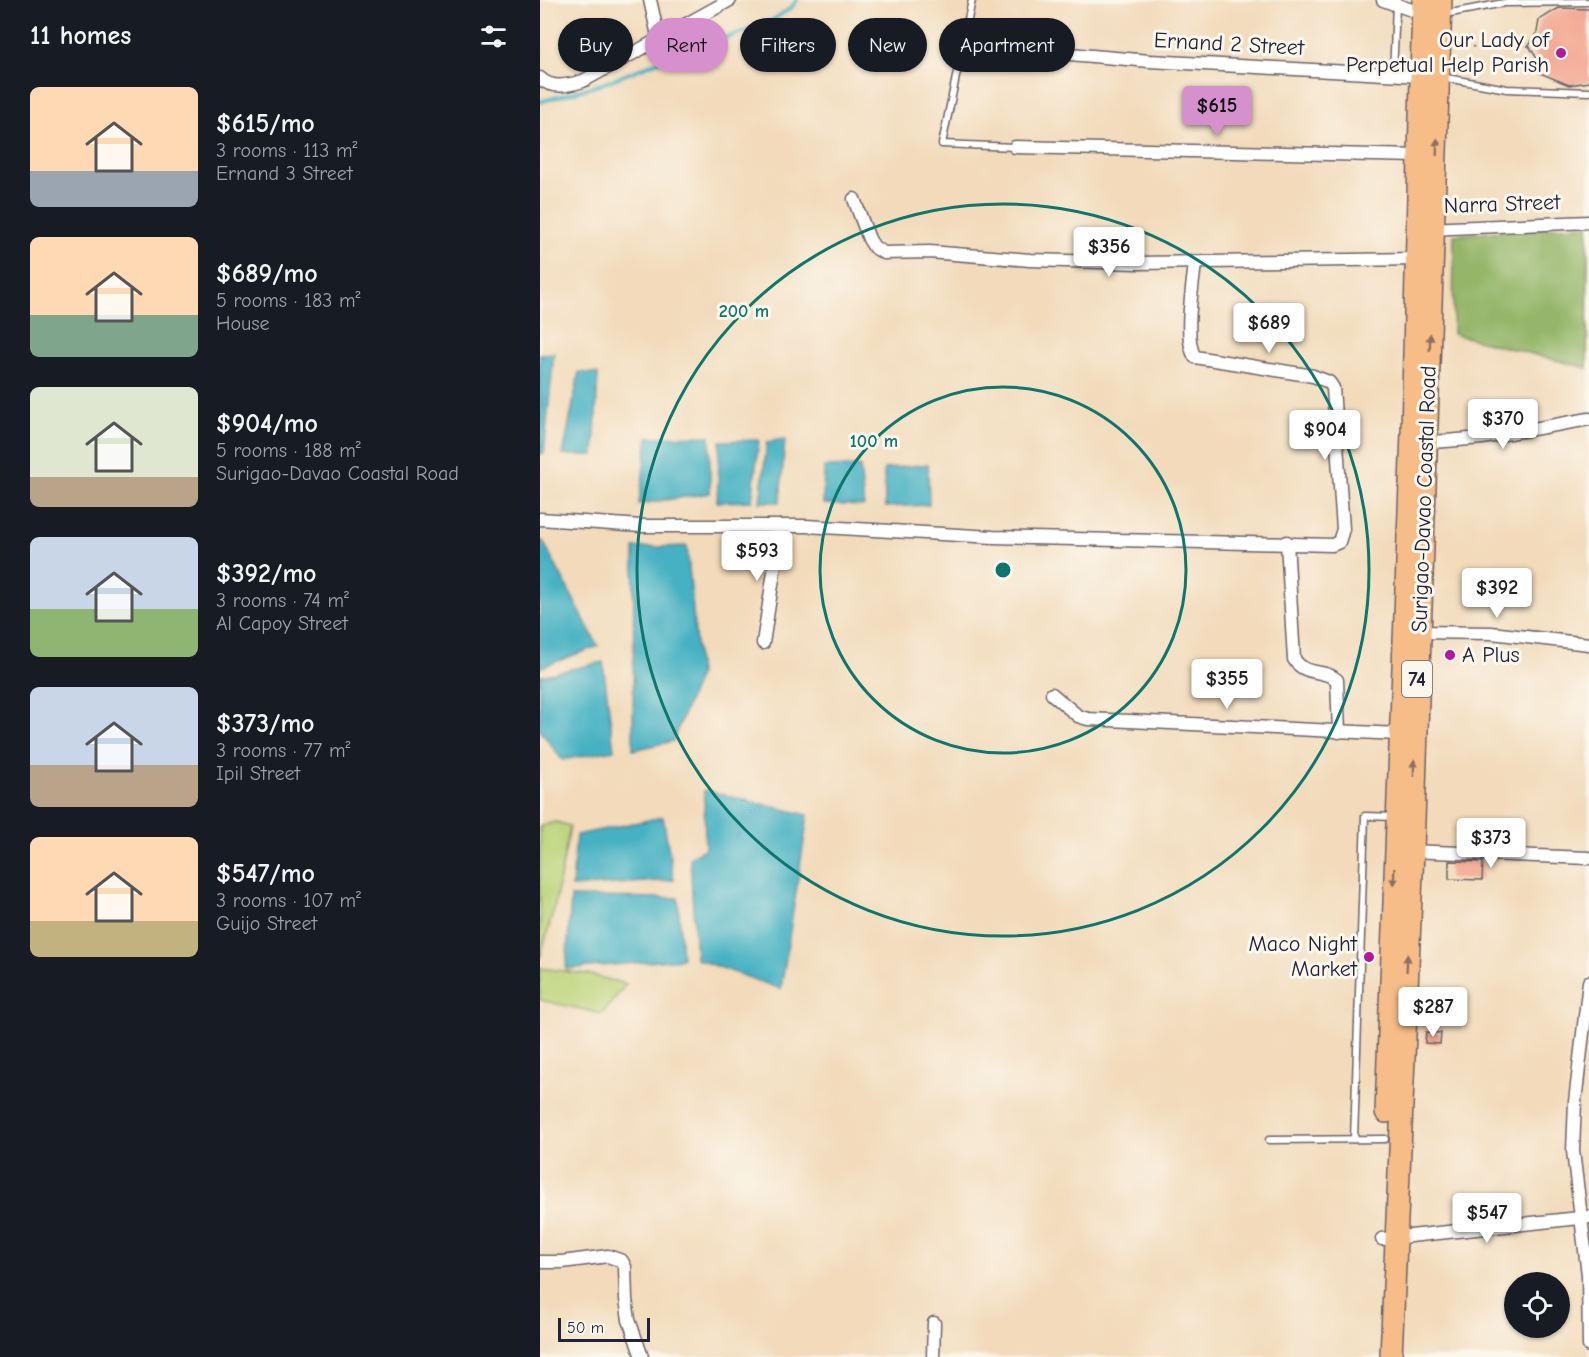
<!DOCTYPE html>
<html lang="en">
<head>
<meta charset="utf-8">
<style>
  body { margin:0; font-family:"Comic Neue",sans-serif; background:#20242c; color:#f1f3f6; height:100vh; display:flex; flex-direction:column; font-size:22px; white-space:nowrap }
  * { box-sizing:border-box; margin:0 }
  p { font-size:20px; color:#9ea1a6 }
  .icon { flex:none; width:33px; height:33px; fill:none; stroke:currentColor; stroke-width:2; stroke-linecap:round; stroke-linejoin:round }
  .map { position:relative; flex:1; overflow:hidden }
  .drawer { display:flex; flex-direction:column; background:#171b24; width:540px }
  .drawer>* { flex:none }
  .banner { position:absolute; left:18px; top:18px; width:570px; height:54px; display:flex; gap:12px }
  .fabs { position:absolute; left:964px; top:1272px; display:grid; gap:12px }
  .fabs a { display:grid; place-items:center; width:66px; height:66px; border-radius:50%; background:#171b24; box-shadow:0 2px 4px #0004; font-size:30px }
  .scale { position:absolute; left:18px; bottom:15px; width:92px; box-sizing:border-box; padding-left:6px; border:3px solid #22223b; border-top:0; font-size:16px; line-height:21px; white-space:nowrap; color:#22223b; -webkit-text-stroke:4px #fbf7ec; paint-order:stroke }
  .price { position:absolute; translate:-50% -51px; padding:0 14px; border-radius:6px; background:#fff; color:#222; font-size:20px; line-height:39px; filter:drop-shadow(0 2px 3px #0008) }
  .price::after { content:''; position:absolute; left:50%; top:36px; width:18px; height:14px; margin-left:-9px; background:inherit; clip-path:polygon(0 0,100% 0,50% 100%) }
  .price.current { background:#d690ce; color:#111 }
  ul { padding:0; list-style:none }
  li { display:flex; align-items:center; gap:18px; height:150px; padding:0 30px }
  li span { display:grid; place-items:center; flex:none; width:168px; height:120px; border-radius:9px; color:#555 }
  li>.icon { margin-inline-start:auto }
  span .icon { width:72px; height:72px; fill:#fffc; stroke-width:1 }
  li b { font-size:26px }
  h2 { display:flex; justify-content:space-between; align-items:center; height:72px; padding:0 30px; font-size:26px }
  .tag { padding:0 21px; border-radius:27px; background:#171b24; box-shadow:0 2px 4px #0004; font-size:21px; line-height:54px }
  .tag.current { background:#d690ce; color:#111 }
  main { display:flex; flex:1; min-height:0 }
  .map>svg:first-child { display:block }
  .green { fill:#bbd479; stroke:#6e7b5a; stroke-width:1.5 }
  .forest { fill:#94b669; stroke:#5b6c52; stroke-width:1.5 }
  .water { fill:#45b1c2; stroke:#346a7e; stroke-width:1.5 }
  .lines { fill:none; stroke-linecap:round; stroke-linejoin:round }
  .stream { stroke:#45b1c2; stroke-width:4 }
  .building { fill:#f3a690 }
  .lane-casing { stroke:#6b6267; stroke-width:9 }
  .street-casing { stroke:#6b6267; stroke-width:15 }
  .highway-casing { stroke:#6b6267; stroke-width:24 }
  .path { stroke:#6b6267; stroke-width:2; stroke-dasharray:1.5 4.5; stroke-linecap:butt }
  .lane { stroke:#fff; stroke-width:6 }
  .street { stroke:#fff; stroke-width:12 }
  .highway { stroke:#f7bd88; stroke-width:21 }
  .oneway { fill:#8c7062 }
  .ring { fill:none; stroke:#0f766e; stroke-width:3 }
  .poi-dot { fill:#b5179e; stroke:#fbf7ec; stroke-width:2 }
  .labels { text-anchor:middle; dominant-baseline:central; stroke-width:6; stroke-linejoin:round; paint-order:stroke }
  .shield { fill:#fbf7ec; stroke:#636270; stroke-width:1.5 }
  .shield-label { font-size:21px; font-weight:bold; fill:#22223b }
  .poi-label { font-size:22px; fill:#22223b; stroke:#fbf7ec; text-anchor:end }
  .street-label { font-size:22px; fill:#22223b; stroke:#fbf7ec }
  .centre { fill:#0f766e; stroke:#fbf7ec; stroke-width:3 }
  .ring-label { font-size:18px; text-anchor:middle; font-weight:bold; fill:#0f766e; stroke:#fbf7ec; stroke-width:6; stroke-linejoin:round; paint-order:stroke }
</style>
</head>
<body>
<main>
<section class="drawer">
<h2>11 homes<svg class="icon" aria-label="filters" viewBox="0 0 24 24"><path d="M4 7h16M4 17h16"/><circle cx="9" cy="7" r="2"/><circle cx="15" cy="17" r="2"/></svg></h2>
<ul>
<li><span style="background:linear-gradient(#ffd9b3 70%,#9aa5b1 0)"><svg class="icon" aria-label="home" viewBox="0 0 24 24"><path d="M3 11l9-7 9 7M6 9v11h12V9"/></svg></span><div><b>$615/mo</b><p>3 rooms · 113 m²</p><p>Ernand 3 Street</p></div></li>
<li><span style="background:linear-gradient(#ffd9b3 65%,#7fa58c 0)"><svg class="icon" aria-label="home" viewBox="0 0 24 24"><path d="M3 11l9-7 9 7M6 9v11h12V9"/></svg></span><div><b>$689/mo</b><p>5 rooms · 183 m²</p><p>House</p></div></li>
<li><span style="background:linear-gradient(#dfe7d0 75%,#b9a48a 0)"><svg class="icon" aria-label="home" viewBox="0 0 24 24"><path d="M3 11l9-7 9 7M6 9v11h12V9"/></svg></span><div><b>$904/mo</b><p>5 rooms · 188 m²</p><p>Surigao-Davao Coastal Road</p></div></li>
<li><span style="background:linear-gradient(#c9d6e8 60%,#8fb573 0)"><svg class="icon" aria-label="home" viewBox="0 0 24 24"><path d="M3 11l9-7 9 7M6 9v11h12V9"/></svg></span><div><b>$392/mo</b><p>3 rooms · 74 m²</p><p>Al Capoy Street</p></div></li>
<li><span style="background:linear-gradient(#c9d6e8 65%,#b9a48a 0)"><svg class="icon" aria-label="home" viewBox="0 0 24 24"><path d="M3 11l9-7 9 7M6 9v11h12V9"/></svg></span><div><b>$373/mo</b><p>3 rooms · 77 m²</p><p>Ipil Street</p></div></li>
<li><span style="background:linear-gradient(#ffd9b3 70%,#c2b280 0)"><svg class="icon" aria-label="home" viewBox="0 0 24 24"><path d="M3 11l9-7 9 7M6 9v11h12V9"/></svg></span><div><b>$547/mo</b><p>3 rooms · 107 m²</p><p>Guijo Street</p></div></li>
</ul>
</section>
<div class="map">
<svg width="1049" height="1357" viewBox="0 0 1049 1357">
  <rect width="100%" height="100%" fill="#fbf7ec"/>
  <filter id="ink" filterUnits="userSpaceOnUse"><feTurbulence type="fractalNoise" baseFrequency=".0167" numOctaves="2"/><feDisplacementMap in="SourceGraphic" scale="12" xChannelSelector="R" yChannelSelector="G"/><feConvolveMatrix kernelMatrix="1 2 1 2 8 2 1 2 1" color-interpolation-filters="sRGB"/></filter>
  <filter id="wash" filterUnits="userSpaceOnUse"><feTurbulence type="fractalNoise" baseFrequency=".008" numOctaves="4" result="noise"/><feDisplacementMap in="SourceGraphic" scale="24" xChannelSelector="R" yChannelSelector="G"/><feGaussianBlur stdDeviation="1.35" result="paint"/><feColorMatrix in="noise" values="0 0 0 0 0 0 0 0 0 0 0 0 0 0 0 0 0 1.4 0 .05"/><feComposite in="paint" operator="in"/></filter>
  <g filter="url(#wash)">
    <rect width="100%" height="100%" fill="#f2daba"/>
    <g class="green">
      <polygon points="16,822 30,826 14,909 0,958 0,826"/>
      <polygon points="0,968 47,974 86,984 62,1014 0,1000"/>
    </g>
    <polygon class="forest" points="1048,225 1047,368 913,334 914,235"/>
    <g class="water">
      <polygon points="14,353 4,453 0,454 0,354"/>
      <polygon points="39,372 58,374 54,455 23,455"/>
      <polygon points="170,436 170,493 99,504 108,437"/>
      <polygon points="245,439 240,502 220,502 227,442"/>
      <polygon points="219,440 212,501 177,502 180,441"/>
      <polygon points="388,464 389,505 345,507 344,469"/>
      <polygon points="320,466 324,506 283,504 284,467"/>
      <polygon points="0,541 3,541 58,646 0,668"/>
      <polygon points="147,546 159,675 133,741 93,750 94,548"/>
      <polygon points="63,662 74,750 22,760 0,730 0,676"/>
      <polygon points="164,790 268,815 241,989 156,959 150,858 165,848"/>
      <polygon points="123,817 134,880 32,887 36,835"/>
      <polygon points="31,897 138,898 142,959 26,969"/>
    </g>
    <g class="lines">
      <polyline class="stream" points="0,102 62,84 139,53 225,25 251,8 257,0"/>
    </g>
    <g id="blocks">
      <g class="building">
        <polygon points="1019,8 1049,9 1049,82 1029,85 1000,73 998,60 989,46 997,32 999,20"/>
        <polygon points="909,861 943,862 942,880 909,879"/>
        <polygon points="886,1032 901,1033 900,1044 885,1043"/>
      </g>
    </g>
  </g>
  <g filter="url(#ink)">
    <use href="#blocks" fill-opacity="0" stroke="#6b6267" stroke-width="1.5"/>
    <g class="lines">
      <g class="lane-casing">
        <g id="lane">
          <polyline points="432,0 402,144 475,147"/>
          <polyline points="905,14 964,3 1049,2"/>
          <polyline points="423,45 495,51"/>
          <polyline points="853,74 856,5"/>
          <polyline points="901,77 967,89 1049,92"/>
          <polyline points="814,1139 825,816 855,817"/>
          <polyline points="729,1140 845,1139"/>
        </g>
      </g>
      <g class="street-casing">
        <g id="street">
          <polyline points="110,0 119,40"/>
          <polyline points="843,0 883,14"/>
          <polyline points="495,51 610,61 881,76"/>
          <path d="M0,78C12,90 29,85 43,81L190,0"/>
          <polyline points="475,147 878,156"/>
          <polyline points="314,199 329,239 334,247 344,253 389,252 490,260 598,263 877,259"/>
          <polyline points="888,229 1049,222"/>
          <polyline points="881,443 942,438 1049,419"/>
          <path d="M0,519L101,526H266L453,537L792,545L799,542L803,529L793,388L789,382L773,376L655,357C643,339 653,285 655,263"/>
          <path d="M747,542L754,659C765,677 784,668 797,680L799,732"/>
          <polyline points="877,632 951,633 1049,644"/>
          <polyline points="223,643 241,526"/>
          <polyline points="512,694 538,716 548,719 858,734"/>
          <polyline points="868,851 1049,858"/>
          <polyline points="1049,982 1035,1102 1033,1151 1048,1275 1049,1346"/>
          <polyline points="842,1239 1049,1217"/>
          <polyline points="0,1262 22,1262 68,1256 82,1261 85,1267 86,1299 89,1320 102,1357"/>
          <polyline points="393,1357 394,1323"/>
        </g>
      </g>
      <g class="highway-casing">
        <g id="highway">
          <polyline points="846,1112 872,432 883,0"/>
          <polyline points="851,1357 873,851 901,0"/>
        </g>
      </g>
      <polyline class="path" points="915,47 989,46"/>
      <use href="#lane" class="lane"/>
      <use href="#street" class="street"/>
      <use href="#highway" class="highway"/>
    </g>
    <defs><path id="oneway-solid" d="M-6-.8H1V-3.2L6.5 0L1 3.2V.8H-6Z" transform="scale(1.5)"/></defs>
    <g class="oneway">
      <use href="#oneway-solid" transform="translate(897 147) rotate(-88)"/>
      <use href="#oneway-solid" transform="translate(890 342) rotate(-88)"/>
      <use href="#oneway-solid" transform="translate(874 768) rotate(-89)"/>
      <use href="#oneway-solid" transform="translate(854 877) rotate(92)"/>
      <use href="#oneway-solid" transform="translate(867 963) rotate(-87)"/>
    </g>
  </g>
  <g class="ring">
    <circle cx="463" cy="570" r="183"/>
    <circle cx="463" cy="570" r="366"/>
  </g>
  <g class="poi-dot">
    <circle cx="1021" cy="53" r="6"/>
    <circle cx="910" cy="655" r="6"/>
    <circle cx="829" cy="957" r="6"/>
  </g>
  <g class="labels">
    <rect class="shield" x="862" y="661" width="30" height="36" rx="4.5"/>
    <g class="shield-label">
      <text x="877" y="679">74</text>
    </g>
    <g class="poi-label">
      <text x="1009" y="40">Our Lady of<tspan x="1009" dy="25">Perpetual Help Parish</tspan></text>
      <text x="922" y="655" text-anchor="start">A Plus</text>
      <text x="817" y="944">Maco Night<tspan x="817" dy="25">Market</tspan></text>
    </g>
    <g class="street-label">
      <text transform="translate(689 44) rotate(3)">Ernand 2 Street</text>
      <text transform="translate(962 204) rotate(-2)">Narra Street</text>
      <text transform="translate(884 499) rotate(-88)">Surigao-Davao Coastal Road</text>
    </g>
  </g>
  <circle cx="463" cy="570" r="9" class="centre"/>
  <g class="ring-label">
    <text x="204" y="317">200 m</text>
    <text x="334" y="447">100 m</text>
  </g>
</svg>
<div class="fabs">
<a><svg class="icon" aria-label="locate" viewBox="0 0 24 24"><circle cx="12" cy="12" r="6"/><path d="M12 2v4M12 18v4M2 12h4M18 12h4"/></svg></a>
</div>
<div class="scale">50 m</div>
<b class="price current" style="left:677px;top:137px">$615</b>
<b class="price" style="left:569px;top:278px">$356</b>
<b class="price" style="left:729px;top:354px">$689</b>
<b class="price" style="left:963px;top:450px">$370</b>
<b class="price" style="left:785px;top:461px">$904</b>
<b class="price" style="left:217px;top:582px">$593</b>
<b class="price" style="left:957px;top:619px">$392</b>
<b class="price" style="left:687px;top:710px">$355</b>
<b class="price" style="left:951px;top:869px">$373</b>
<b class="price" style="left:893px;top:1038px">$287</b>
<b class="price" style="left:947px;top:1244px">$547</b>
<div class="banner">
<a class="tag">Buy</a>
<a class="tag current">Rent</a>
<a class="tag">Filters</a>
<a class="tag">New</a>
<a class="tag">Apartment</a>
</div>
</div>
</main>
</body>
</html>
